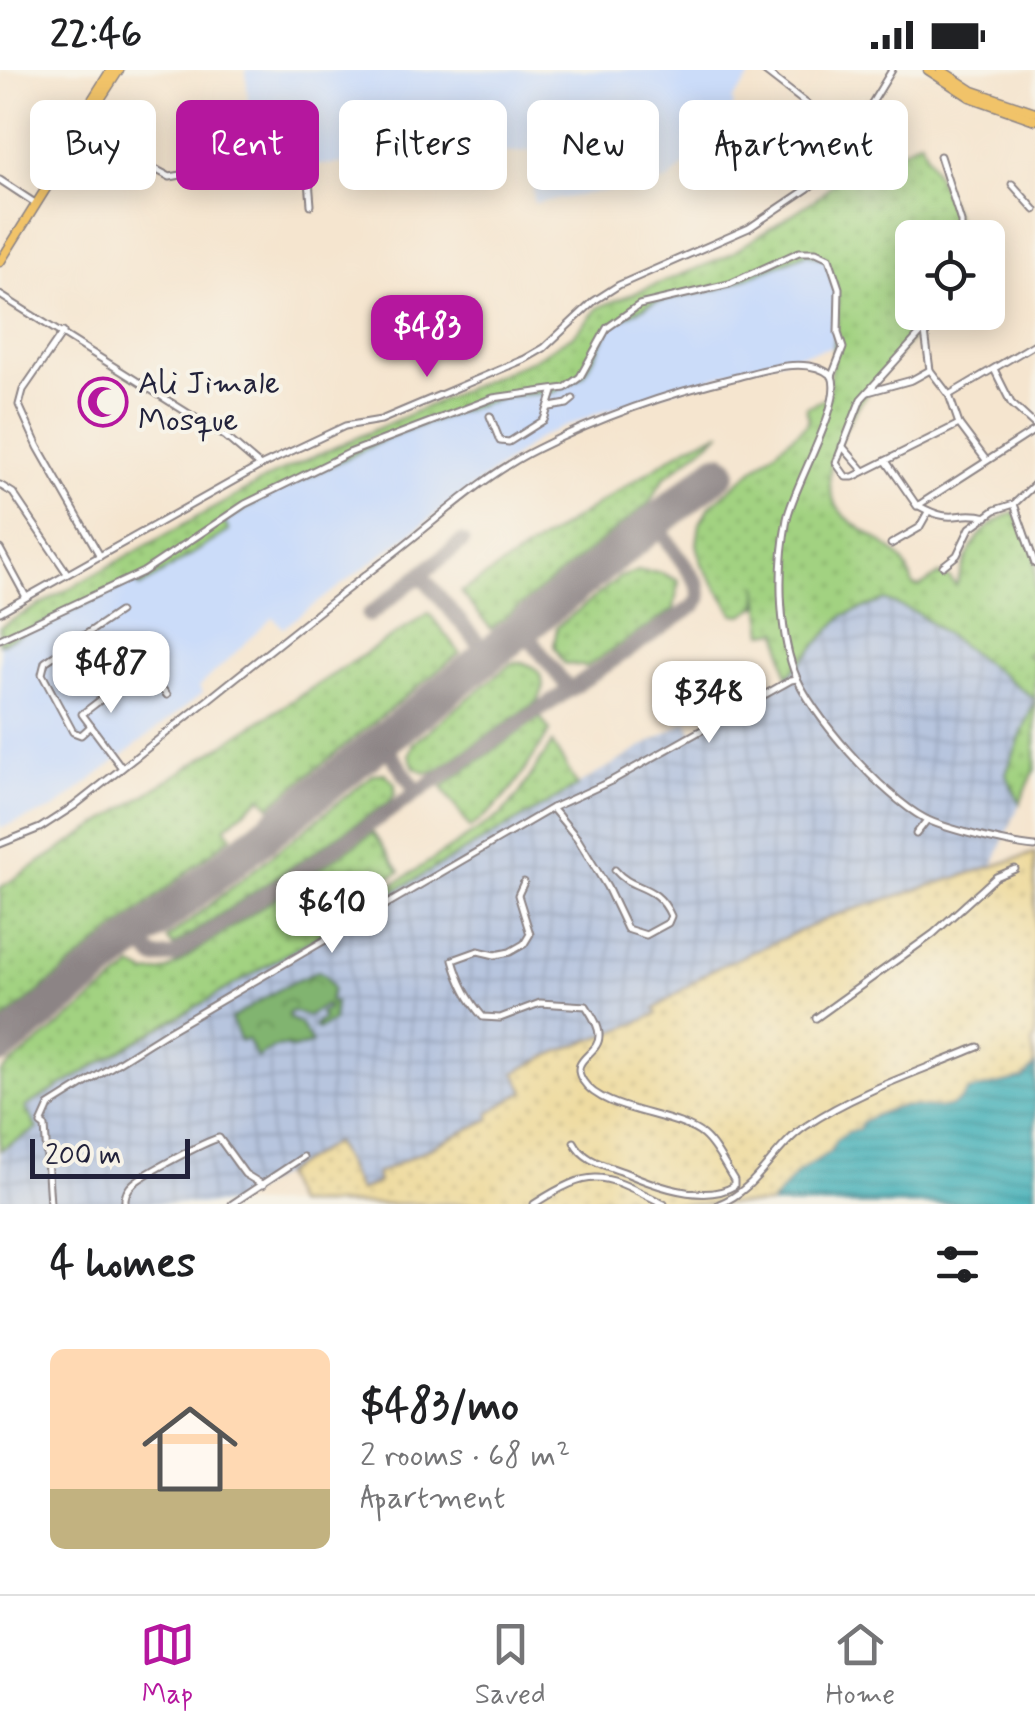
<!DOCTYPE html>
<html lang="en">
<head>
<meta charset="utf-8">
<style>
  body { margin:0; font-family:Mynerve,sans-serif; background:#f2f2f2; color:#202124; height:100vh; display:flex; flex-direction:column; font-size:38px; white-space:nowrap }
  * { box-sizing:border-box; margin:0 }
  p { font-size:32px; color:#757577 }
  .icon { flex:none; width:55px; height:55px; fill:none; stroke:currentColor; stroke-width:2; stroke-linecap:round; stroke-linejoin:round }
  .map { position:relative; height:1134px; overflow:hidden }
  .drawer { display:flex; flex-direction:column; background:#fff; flex:1 }
  .drawer>* { flex:none }
  .hud { position:absolute; left:30px; top:30px; width:975px; height:90px; display:flex; gap:20px }
  .fabs { position:absolute; left:895px; top:150px; display:grid; gap:20px }
  .fabs a { display:grid; place-items:center; width:110px; height:110px; border-radius:15px; background:#fff; box-shadow:0 5px 25px #0003; font-size:50px }
  .scale { position:absolute; left:30px; bottom:25px; width:160px; box-sizing:border-box; padding-left:10px; border:5px solid #22223b; border-top:0; font-size:28px; line-height:35px; white-space:nowrap; color:#22223b; -webkit-text-stroke:8px #f7f3e8; paint-order:stroke }
  .price { position:absolute; translate:-50% -85px; padding:0 22px; border-radius:20px; background:#fff; color:#222; font-size:32px; line-height:65px; filter:drop-shadow(0 2px 5px #0008) }
  .price::after { content:''; position:absolute; left:50%; top:60px; width:30px; height:22px; margin-left:-15px; background:inherit; clip-path:polygon(0 0,100% 0,50% 100%) }
  .price.current { background:#b5179e; color:#fff }
  ul { padding:0; list-style:none }
  li { display:flex; align-items:center; gap:30px; height:250px; padding:0 50px }
  li+li { border-top:2px solid #e0e0e0 }
  li span { display:grid; place-items:center; flex:none; width:280px; height:200px; border-radius:15px; color:#555 }
  li>.icon { margin-inline-start:auto }
  span .icon { width:120px; height:120px; fill:#fffc; stroke-width:1 }
  li b { font-size:42px }
  h2 { display:flex; justify-content:space-between; align-items:center; height:120px; padding:0 50px; font-size:42px }
  .tag { padding:0 35px; border-radius:15px; background:#fff; box-shadow:0 5px 25px #0003; font-size:35px; line-height:90px }
  .tag.current { background:#b5179e; color:#fff }
  .status { display:flex; justify-content:space-between; align-items:center; height:70px; padding:0 50px; background:#fff; direction:ltr }
  .status svg { height:28px; fill:currentColor }
  .tab-bar { display:flex; justify-content:space-around; align-items:center; height:140px; border-top:2px solid #e0e0e0; background:#fff; font-size:28px; color:#757577 }
  .tab-bar a { display:grid; justify-items:center; gap:5px }
  .tab-bar .current { color:#b5179e }
  .map>svg:first-child { display:block }
  .built { fill:#cbdcf9 }
  .industrial { fill:url(#industrial-grid) }
  .grass { fill:url(#grass-dots); stroke:#627a5e; stroke-width:2.5 }
  .forest { fill:url(#forest-crowns); stroke:#526b55; stroke-width:2.5 }
  .sand { fill:url(#sand-dots); stroke:#887e6c; stroke-width:2.5 }
  .water { fill:url(#water-rules); stroke:#306879; stroke-width:2.5 }
  .lines { fill:none; stroke-linecap:round; stroke-linejoin:round }
  .taxiway { stroke:#8c8485; stroke-width:15 }
  .runway { stroke:#8c8485; stroke-width:35 }
  .minor-casing { stroke:#8c8485; stroke-width:9 }
  .major-casing { stroke:#8c8485; stroke-width:11 }
  .minor { stroke:#fff; stroke-width:5 }
  .major { stroke:#f1c369; stroke-width:8 }
  .labels { text-anchor:middle; dominant-baseline:central; stroke-width:8; stroke-linejoin:round; paint-order:stroke }
  .poi-label { font-size:32px; fill:#22223b; stroke:#f7f3e8; text-anchor:start }
</style>
</head>
<body>
<div class="status"><b>22:46</b><svg viewBox="0 0 49 12"><path d="M0 12V9h3v3zM5 12V6h3v6zM10 12V3h3v9zM15 12V0h3v12zM26 1h20v11H26zM47 4h2v5h-2z"/></svg></div>
<div class="map">
<svg width="1035" height="1134" viewBox="0 0 1035 1134">
  <defs>
    <pattern id="industrial-grid" width="8" height="8" patternUnits="userSpaceOnUse" patternTransform="scale(2.5)"><rect width="8" height="8" fill="#b7c5de"/><path d="M0 4h8M4 0v8" fill="none" stroke="#9da9bf"/></pattern>
    <pattern id="grass-dots" width="8" height="8" patternUnits="userSpaceOnUse" patternTransform="scale(2.5)"><rect width="8" height="8" fill="#a2d281"/><path d="M2 2h.1M6 6h.1" fill="none" stroke="#8bb470" stroke-width="1.8" stroke-linecap="round"/></pattern>
    <pattern id="forest-crowns" width="20" height="18" patternUnits="userSpaceOnUse" patternTransform="scale(2.5)"><rect width="20" height="18" fill="#81b46f"/><path d="M2 6a3 3 0 1 1 6 0M12 15a3 3 0 1 1 6 0" fill="none" stroke="#69925c"/></pattern>
    <pattern id="sand-dots" width="8" height="8" patternUnits="userSpaceOnUse" patternTransform="scale(2.5)"><rect width="8" height="8" fill="#eeda9e"/><path d="M2 2h.1M6 6h.1" fill="none" stroke="#ccbb89" stroke-width="1.8" stroke-linecap="round"/></pattern>
    <pattern id="water-rules" width="6" height="5" patternUnits="userSpaceOnUse" patternTransform="scale(2.5)"><rect width="6" height="5" fill="#3fafb7"/><path d="M0 2.5h6" fill="none" stroke="#348e96"/></pattern>
  </defs>
  <rect width="100%" height="100%" fill="#f7f3e8"/>
  <filter id="ink" filterUnits="userSpaceOnUse"><feTurbulence type="fractalNoise" baseFrequency=".01" numOctaves="2"/><feDisplacementMap in="SourceGraphic" scale="20" xChannelSelector="R" yChannelSelector="G"/><feConvolveMatrix kernelMatrix="1 2 1 2 8 2 1 2 1" color-interpolation-filters="sRGB"/></filter>
  <filter id="wash" filterUnits="userSpaceOnUse"><feTurbulence type="fractalNoise" baseFrequency=".0048" numOctaves="4" result="noise"/><feDisplacementMap in="SourceGraphic" scale="40" xChannelSelector="R" yChannelSelector="G"/><feGaussianBlur stdDeviation="2.25" result="paint"/><feColorMatrix in="noise" values="0 0 0 0 0 0 0 0 0 0 0 0 0 0 0 0 0 1.4 0 .05"/><feComposite in="paint" operator="in"/></filter>
  <g filter="url(#wash)">
    <rect width="100%" height="100%" fill="#f5e5cf"/>
    <g class="built">
      <polygon points="246,0 756,0 732,31 734,35 709,71 668,111 534,133 532,81 259,99 253,94 252,80 234,81 230,34 248,33"/>
      <polygon points="807,183 826,188 836,222 832,277 750,296 599,343 542,366 283,558 273,547 199,617 203,623 54,739 0,758 0,574 135,509 140,517 229,460 224,452 265,427 398,363 654,232 721,218"/>
    </g>
    <polygon class="industrial" points="885,530 917,543 1035,629 1007,704 1020,733 992,798 836,845 618,963 544,986 516,1003 525,1021 490,1043 491,1048 376,1104 378,1112 358,1122 335,1073 232,1134 0,1134 0,1082 39,1059 26,1038 687,651 693,663 787,609 844,545"/>
    <g class="grass">
      <path d="M920,70L960,156L958,167L912,168V242L935,243C901,282 789,392 845,446C872,472 902,473 913,515L919,517L940,504L950,508L956,516C968,482 977,455 1014,443L1035,478V578L1028,585L1035,591V629L917,543L885,530L844,545L787,607L779,561L764,563L758,515V536L743,545L734,544L702,495L697,474L700,453L711,435L806,355L809,349L806,337L829,327C828,293 842,255 836,220C834,210 829,199 826,189L807,183L721,218L654,232L611,255L584,305L554,322L504,326L398,363L265,427L224,452L229,461L140,517L135,510L0,574V557L277,403L532,290L575,264L599,237L726,187L820,126L857,88L882,92Z"/>
      <polygon points="722,362 664,408 649,433 491,559 461,522 690,375"/>
      <polygon points="638,501 662,503 679,511 674,539 586,597 564,593 554,576 557,557 620,507"/>
      <polygon points="429,543 460,583 270,736 261,727 225,757 232,766 0,953 0,818"/>
      <path d="M520,592C540,596 549,612 538,631L438,700L426,703L414,697L409,685L413,673L512,593Z"/>
      <polygon points="1035,630 1035,699 1020,733 1006,704"/>
      <path d="M540,647L550,661C522,703 513,727 470,758L442,717Z"/>
      <polygon points="552,673 578,716 365,838 363,830 404,808 501,745 518,726"/>
      <polygon points="385,703 395,714 395,724 389,732 173,876 167,869 374,704"/>
      <polygon points="373,763 400,802 345,829 353,845 25,1037 37,1059 0,1080 0,1003 133,897 147,904 168,900"/>
    </g>
    <path class="forest" d="M318,901L325,905L333,919L329,931L335,932L333,951L318,959L314,956L323,949L320,943L328,938L326,935L307,946L292,941L288,944L289,948L300,954L312,973L293,979C278,972 270,979 257,988L247,969L241,971L231,949L281,918Z"/>
    <path class="sand" d="M1035,783V967L1032,973L1035,996L1023,1009L968,1021C948,1050 928,1033 901,1037C888,1039 875,1046 863,1051L859,1061L848,1062L836,1070L830,1082L797,1103L771,1134H630L629,1127L596,1130L591,1134H295L282,1104L335,1072L359,1121L378,1112L376,1104L490,1049L489,1043L525,1021L515,1003C559,976 610,967 657,944L655,939L709,901L836,845Z"/>
    <path class="water" d="M1035,996V1134H771L797,1103L830,1082L836,1070L848,1062L859,1060L862,1052C875,1046 888,1039 901,1037C928,1033 949,1050 968,1021L1023,1009Z"/>
    <g class="lines">
      <g class="taxiway">
        <polyline points="412,511 422,509 427,512 489,586"/>
        <polyline points="369,545 462,472"/>
        <polyline points="522,559 569,619"/>
        <polyline points="382,671 413,716"/>
        <polyline points="135,869 155,888 174,886 694,536 700,528 698,514 655,453"/>
      </g>
      <polyline class="runway" points="0,977 719,401"/>
    </g>
  </g>
  <g filter="url(#ink)">
    <g class="lines">
      <g class="minor-casing">
        <g id="minor">
          <polyline points="763,0 852,69"/>
          <polyline points="802,48 827,67"/>
          <polyline points="82,60 170,107 209,100 261,107 303,105 309,110 311,135"/>
          <polyline points="940,86 961,152 961,168"/>
          <polyline points="0,110 35,133"/>
          <polyline points="1012,114 1035,140"/>
          <polyline points="0,225 226,367 260,396"/>
          <polyline points="940,242 861,329 836,393 846,407 853,407 959,354"/>
          <polyline points="63,262 23,320 19,335 38,377 100,486"/>
          <polyline points="925,262 930,300 949,325 959,354 986,390"/>
          <polyline points="994,299 1011,333 1035,355"/>
          <polyline points="868,322 912,310 930,300"/>
          <polyline points="949,325 1035,274"/>
          <polyline points="550,337 567,334 573,329"/>
          <polyline points="490,346 500,371 509,372 544,350 553,322"/>
          <polyline points="842,376 864,401"/>
          <polyline points="886,391 917,436 1035,360"/>
          <polyline points="0,415 13,423 67,503"/>
          <polyline points="1014,434 1035,494"/>
          <path d="M919,436C955,456 957,439 987,447"/>
          <polyline points="891,474 919,458 928,442"/>
          <polyline points="0,479 25,525"/>
          <polyline points="943,496 957,485 970,458 995,440 1014,434 1035,414"/>
          <polyline points="0,542 260,396 345,356 381,350 525,289 544,278 594,231 619,215 749,158 807,119 833,97 892,0"/>
          <polyline points="0,569 143,502 245,434 349,383 493,328 565,318 580,307 607,258 639,235 729,214 799,182 816,182 829,188 839,218 838,263 843,278 832,306"/>
          <polyline points="91,656 81,665 73,662 42,604 45,592 119,542"/>
          <path d="M122,698L82,644L132,606C146,605 159,614 167,625"/>
          <path d="M552,738L577,768L607,817L627,859L646,865L668,853L671,846C656,812 633,822 615,800"/>
          <polyline points="916,764 927,750"/>
          <path d="M0,774L40,758L74,736C180,653 284,568 390,486C437,450 484,405 537,379C600,347 669,323 737,307C765,300 808,285 832,306C844,334 794,414 787,449C778,496 778,556 794,601C809,644 884,727 924,748C944,759 1012,775 1035,777"/>
          <path d="M524,812L518,825L530,864L524,874L510,882L495,885L478,881L453,890C459,912 468,930 483,947L500,948L540,933L586,936C591,944 599,955 599,965C600,985 568,988 583,1011C602,1042 677,1043 703,1065C716,1076 725,1096 734,1110V1116C705,1134 656,1116 626,1103C606,1095 584,1092 574,1072"/>
          <polyline points="816,948 933,864 996,807 1015,799"/>
          <polyline points="50,1134 45,1057 41,1054 49,1036 167,962 552,738 611,711 791,610 797,609"/>
          <path d="M125,1134C124,1125 127,1119 134,1113C144,1104 206,1071 219,1068L245,1104L263,1115"/>
          <polyline points="232,1134 303,1087"/>
          <path d="M534,1134C595,1095 603,1104 664,1134"/>
          <path d="M719,1134C757,1120 773,1078 806,1056C858,1021 921,1001 978,977"/>
        </g>
      </g>
      <g class="major-casing">
        <g id="major">
          <polyline points="928,0 970,27 1035,50"/>
          <polyline points="941,0 973,21 1035,42"/>
          <polyline points="73,71 119,0"/>
          <polyline points="0,192 60,96 75,57 111,0"/>
        </g>
      </g>
      <use href="#minor" class="minor"/>
      <use href="#major" class="major"/>
    </g>
  </g>
  <defs>
    <g id="mosque-ring" transform="scale(2.5)"><circle r="9.5" fill="#f7f3e8" stroke="#b5179e" stroke-width="1.5"/><path d="M3.5-4.9A6 6 0 1 0 3.5 4.9A5 5 0 1 1 3.5-4.9Z" fill="#b5179e"/></g>
  </defs>
  <g fill-rule="evenodd">
    <use href="#mosque-ring" x="103" y="332"/>
  </g>
  <g class="labels">
    <g class="poi-label">
      <text x="138" y="314">Ali Jimale<tspan x="138" dy="37">Mosque</tspan></text>
    </g>
  </g>
</svg>
<div class="fabs">
<a><svg class="icon" aria-label="locate" viewBox="0 0 24 24"><circle cx="12" cy="12" r="6"/><path d="M12 2v4M12 18v4M2 12h4M18 12h4"/></svg></a>
</div>
<div class="scale">200 m</div>
<b class="price current" style="left:427px;top:310px">$483</b>
<b class="price" style="left:111px;top:646px">$487</b>
<b class="price" style="left:709px;top:676px">$348</b>
<b class="price" style="left:332px;top:886px">$610</b>
<div class="hud">
<a class="tag">Buy</a>
<a class="tag current">Rent</a>
<a class="tag">Filters</a>
<a class="tag">New</a>
<a class="tag">Apartment</a>
</div>
</div>
<section class="drawer">
<h2>4 homes<svg class="icon" aria-label="filters" viewBox="0 0 24 24"><path d="M4 7h16M4 17h16"/><circle cx="9" cy="7" r="2"/><circle cx="15" cy="17" r="2"/></svg></h2>
<ul>
<li><span style="background:linear-gradient(#ffd9b3 70%,#c2b280 0)"><svg class="icon" aria-label="home" viewBox="0 0 24 24"><path d="M3 11l9-7 9 7M6 9v11h12V9"/></svg></span><div><b>$483/mo</b><p>2 rooms · 68 m²</p><p>Apartment</p></div></li>
</ul>
</section>
<nav class="tab-bar">
<a class="current"><svg class="icon" aria-label="map" viewBox="0 0 24 24"><path d="M3 6l6-2 6 2 6-2v14l-6 2-6-2-6 2zM9 4v14M15 6v14"/></svg>Map</a>
<a><svg class="icon" aria-label="saved" viewBox="0 0 24 24"><path d="M7 4h10v16l-5-4-5 4z"/></svg>Saved</a>
<a><svg class="icon" aria-label="home" viewBox="0 0 24 24"><path d="M3 11l9-7 9 7M6 9v11h12V9"/></svg>Home</a>
</nav>
</body>
</html>
